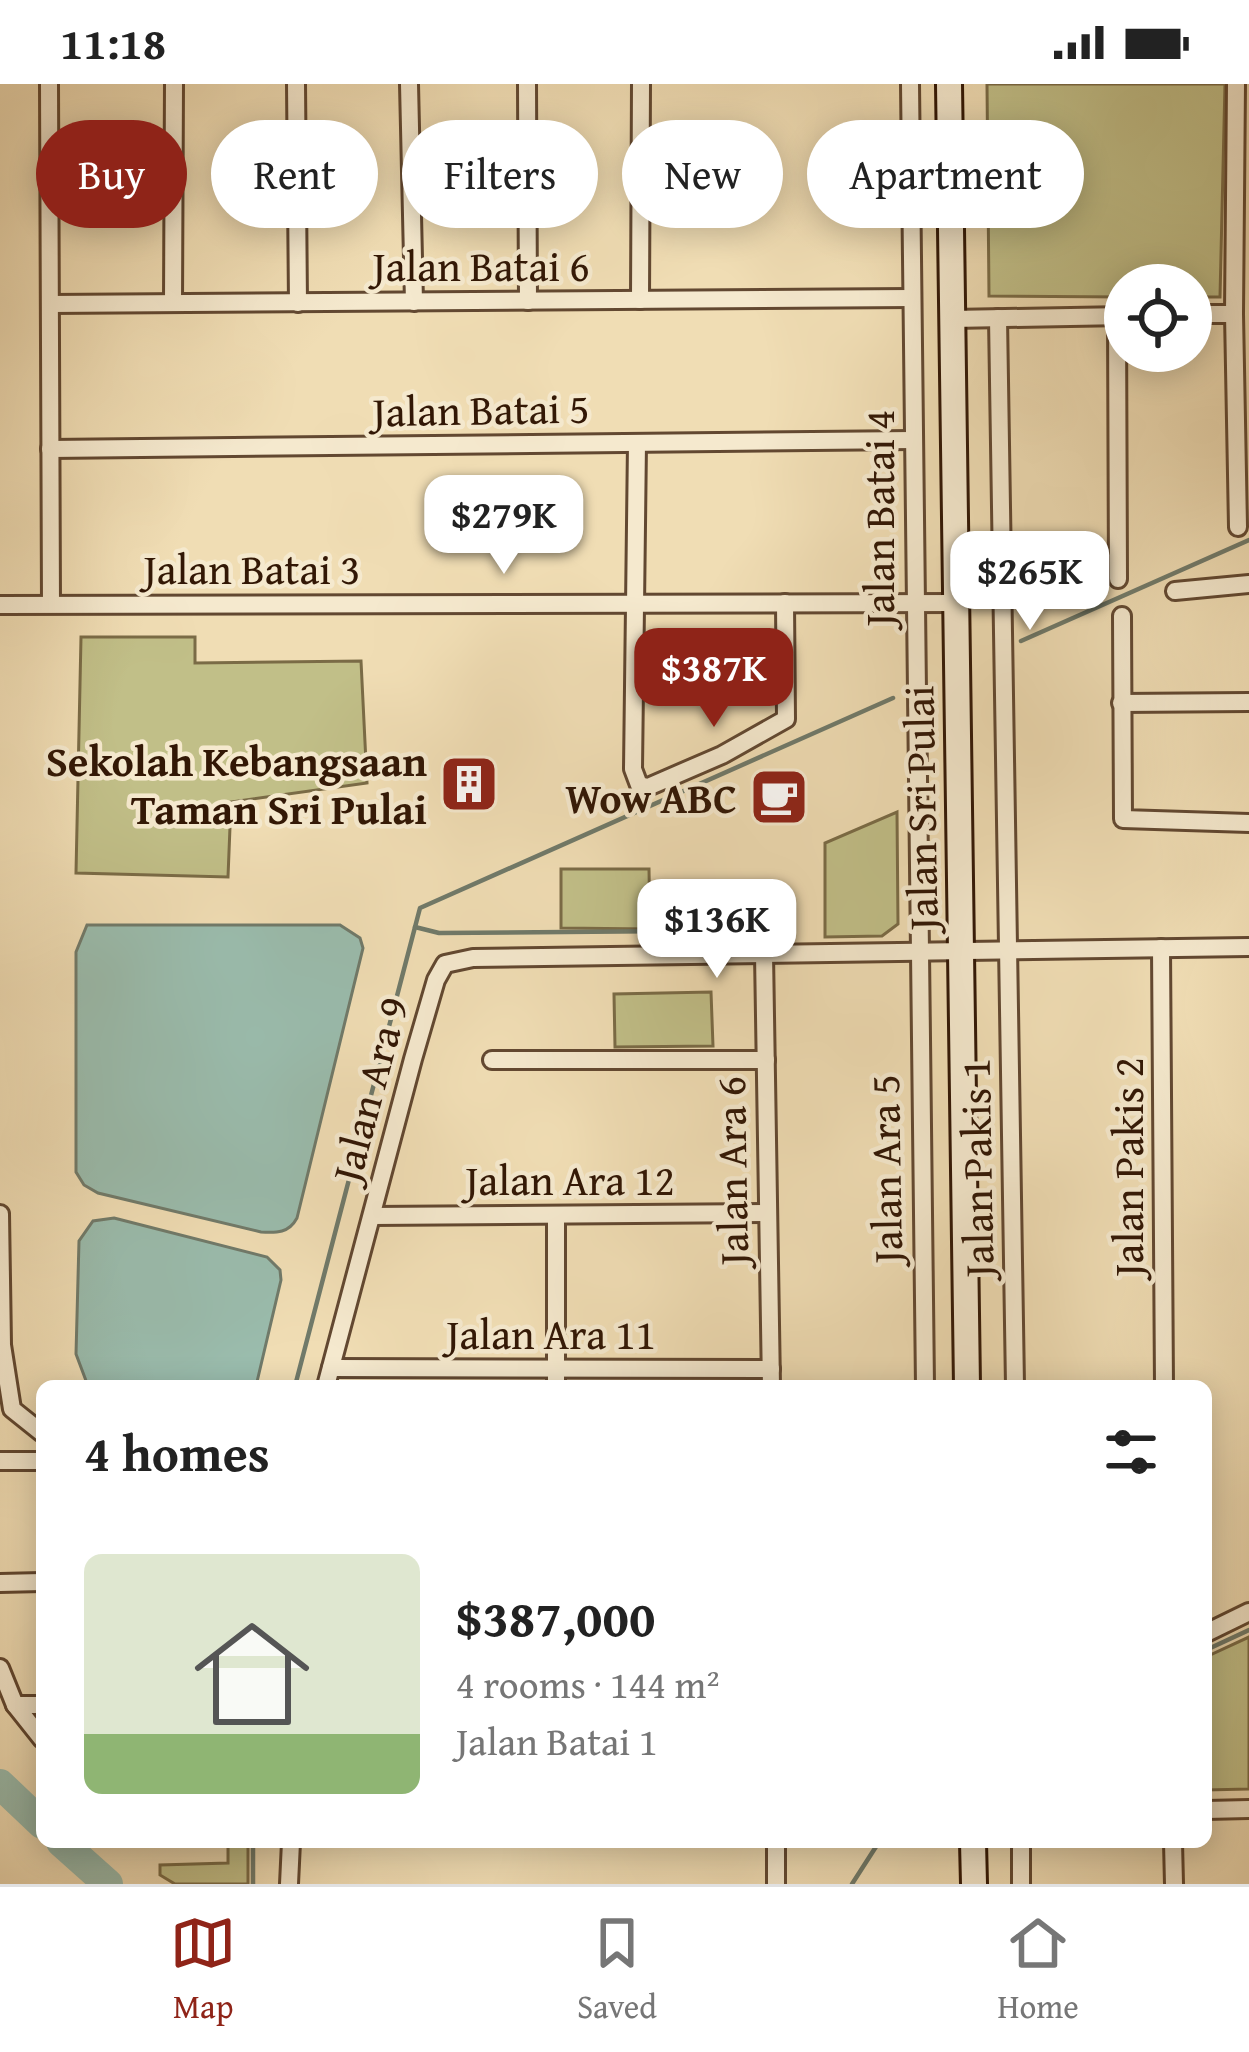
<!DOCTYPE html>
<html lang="en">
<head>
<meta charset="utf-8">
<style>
  body { margin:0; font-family:"Gentium Book Plus",serif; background:#f6f6f6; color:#222; height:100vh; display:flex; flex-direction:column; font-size:45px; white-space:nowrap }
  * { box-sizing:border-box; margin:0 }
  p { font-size:39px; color:#767676 }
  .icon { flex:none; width:66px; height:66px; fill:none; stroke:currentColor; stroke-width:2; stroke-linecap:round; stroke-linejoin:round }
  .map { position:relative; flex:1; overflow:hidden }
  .panel { position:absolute; left:36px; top:1296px; width:1176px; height:468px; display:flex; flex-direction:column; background:#fff; border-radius:18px; box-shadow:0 6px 30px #0003 }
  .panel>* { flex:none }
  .guide { position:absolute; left:36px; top:36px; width:1179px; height:108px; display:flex; gap:24px }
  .controls { position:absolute; left:1104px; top:180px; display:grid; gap:24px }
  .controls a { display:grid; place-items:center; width:108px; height:108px; border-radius:50%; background:#fff; box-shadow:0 6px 30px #0003; font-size:60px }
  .price { position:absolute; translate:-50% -102px; padding:0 27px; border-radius:24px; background:#fff; color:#222; font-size:39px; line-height:78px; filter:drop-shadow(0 3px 6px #0008) }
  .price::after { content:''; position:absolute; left:50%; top:72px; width:36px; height:27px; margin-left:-18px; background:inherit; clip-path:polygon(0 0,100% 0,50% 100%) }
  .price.current { background:#8f2418; color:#fff }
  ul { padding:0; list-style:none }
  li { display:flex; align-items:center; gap:36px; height:300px; padding:0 48px }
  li+li { border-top:3px solid #e0e0e0 }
  li span { display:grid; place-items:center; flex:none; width:336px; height:240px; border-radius:18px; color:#555 }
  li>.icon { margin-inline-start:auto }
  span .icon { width:144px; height:144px; fill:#fffc; stroke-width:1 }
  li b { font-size:51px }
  h2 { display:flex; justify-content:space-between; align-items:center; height:144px; padding:0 48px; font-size:51px }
  .chip { padding:0 42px; border-radius:54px; background:#fff; box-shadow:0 6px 30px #0003; font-size:42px; line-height:108px }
  .chip.current { background:#8f2418; color:#fff }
  .status { display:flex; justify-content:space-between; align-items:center; height:84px; padding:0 60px; background:#fff; direction:ltr }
  .status svg { height:33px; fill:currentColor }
  .tab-bar { display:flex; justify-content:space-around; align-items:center; height:168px; border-top:3px solid #e0e0e0; background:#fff; font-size:33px; color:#767676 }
  .tab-bar a { display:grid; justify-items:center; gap:6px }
  .tab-bar .current { color:#8f2418 }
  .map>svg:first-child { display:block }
  .green { fill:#c1bf88; stroke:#7a6b46; stroke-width:3 }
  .water { fill:#9abcad; stroke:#707a6a; stroke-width:3 }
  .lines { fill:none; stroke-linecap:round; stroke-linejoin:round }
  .stream { stroke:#707a6a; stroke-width:4.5 }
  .river { stroke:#9abcad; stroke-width:30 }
  .street-casing { stroke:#624831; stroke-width:22 }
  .secondary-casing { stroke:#321705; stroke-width:30 }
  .street { stroke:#f5e9ce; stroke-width:16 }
  .secondary { stroke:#f5e9ce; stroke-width:24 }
  .labels { text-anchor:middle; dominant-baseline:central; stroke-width:9; stroke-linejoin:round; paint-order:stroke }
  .street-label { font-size:42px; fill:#321705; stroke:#f5e9ce }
  .poi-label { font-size:42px; font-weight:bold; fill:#321705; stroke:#f5e9ce; text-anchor:end }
</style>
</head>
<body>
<div class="status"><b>11:18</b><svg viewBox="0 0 49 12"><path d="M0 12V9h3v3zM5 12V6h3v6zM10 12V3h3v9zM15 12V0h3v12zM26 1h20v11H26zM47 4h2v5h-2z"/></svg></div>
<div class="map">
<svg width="1249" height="1800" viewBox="0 0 1249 1800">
  <rect width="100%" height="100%" fill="#f0ddb4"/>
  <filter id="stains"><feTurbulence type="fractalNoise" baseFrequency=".00167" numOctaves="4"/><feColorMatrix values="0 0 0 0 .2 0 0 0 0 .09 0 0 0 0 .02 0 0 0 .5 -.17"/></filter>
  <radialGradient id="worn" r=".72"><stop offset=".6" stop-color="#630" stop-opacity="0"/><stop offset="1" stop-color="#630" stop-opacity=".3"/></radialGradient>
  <g class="green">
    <polygon points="987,0 1225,0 1220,213 1191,213 1191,201 1125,201 1125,213 989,212"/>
    <polygon points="81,553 195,553 195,579 361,577 367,699 231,718 228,793 76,789"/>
    <polygon points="897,728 898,840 882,852 825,853 825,759"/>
    <polygon points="561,785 649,785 650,845 561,844"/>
    <polygon points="711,908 713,962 615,963 614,910"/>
    <polygon points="1249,1553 1249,1705 1206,1706 1206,1573"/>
    <polygon points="228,1758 248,1758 248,1800 175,1800 160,1791 160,1781 228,1779"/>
  </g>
  <g class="water">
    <path d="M87,841H340L360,854L363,864L297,1134C289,1149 277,1149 261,1148L98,1109L84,1101L76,1088V868Z"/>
    <polygon points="114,1134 267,1173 280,1186 281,1196 256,1302 88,1302 76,1270 79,1157 93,1137"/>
  </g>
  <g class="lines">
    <g class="stream">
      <polyline points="1021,557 1249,456"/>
      <polyline points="415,843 439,849 785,846"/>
      <polyline points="295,1302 420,824 893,614"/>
      <polyline points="1206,1566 1249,1546"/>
      <polyline points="253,1758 253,1800"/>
      <polyline points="852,1800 879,1758"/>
    </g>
    <g class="river">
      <polyline points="0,1700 42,1740"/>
      <polyline points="61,1758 108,1800"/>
    </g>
    <g class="street-casing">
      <g id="street">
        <polyline points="49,0 51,520"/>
        <polyline points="296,0 298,219"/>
        <polyline points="409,0 414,218"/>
        <polyline points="527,0 528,217"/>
        <polyline points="910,0 925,1302"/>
        <polyline points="1236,0 1234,230 1238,443"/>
        <polyline points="640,216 641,0"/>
        <polyline points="173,219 174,0"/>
        <polyline points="50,220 912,214"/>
        <polyline points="1191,230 1234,230"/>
        <polyline points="1117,232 1118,495"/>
        <polyline points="998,234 1015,1302"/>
        <polyline points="952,235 1125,232"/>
        <polyline points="637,359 633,685 639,701 648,703 722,671 786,635 785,519"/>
        <polyline points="50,365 913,356"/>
        <polyline points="1175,507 1249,500"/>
        <polyline points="0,521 956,519"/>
        <polyline points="1122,532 1123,735 1249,739"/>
        <polyline points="1121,619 1249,618"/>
        <polyline points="1161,864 1164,1302"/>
        <polyline points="764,870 771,1302"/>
        <polyline points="492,976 766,976"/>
        <polyline points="0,1130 2,1261 12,1325 42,1349"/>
        <polyline points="372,1132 768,1129"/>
        <polyline points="556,1132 556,1302"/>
        <polyline points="331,1284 771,1285"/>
        <polyline points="326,1302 413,975 436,896 445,880 473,874 1249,863"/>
        <polyline points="0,1377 42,1377"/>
        <polyline points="0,1499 42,1498"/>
        <polyline points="1206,1549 1249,1528"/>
        <polyline points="0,1584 15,1621 42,1655"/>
        <polyline points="15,1621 42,1621"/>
        <polyline points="1206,1726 1249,1725"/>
        <polyline points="1021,1758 1021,1800"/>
        <polyline points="1173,1758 1174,1800"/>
        <polyline points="289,1800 291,1758"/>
        <polyline points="776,1800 776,1758"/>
      </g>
    </g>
    <g class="secondary-casing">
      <g id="secondary">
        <polyline points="949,0 967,1302"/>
        <polyline points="973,1758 974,1800"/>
      </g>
    </g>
    <use href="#street" class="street"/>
    <use href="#secondary" class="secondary"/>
  </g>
  <defs>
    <g id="building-square" transform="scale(3)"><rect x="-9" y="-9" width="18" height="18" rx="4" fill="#8f2418" stroke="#f5e9ce"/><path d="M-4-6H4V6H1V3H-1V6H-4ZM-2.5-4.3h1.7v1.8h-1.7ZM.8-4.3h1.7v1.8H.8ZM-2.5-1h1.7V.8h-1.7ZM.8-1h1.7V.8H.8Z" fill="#fff"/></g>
    <g id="cafe-square" transform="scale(3)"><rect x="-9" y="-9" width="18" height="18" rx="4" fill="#8f2418" stroke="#f5e9ce"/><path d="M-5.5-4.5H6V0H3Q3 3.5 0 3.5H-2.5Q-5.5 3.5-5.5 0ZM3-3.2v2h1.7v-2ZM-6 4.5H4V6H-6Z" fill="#fff"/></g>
  </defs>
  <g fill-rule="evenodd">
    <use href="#building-square" x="469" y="700"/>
    <use href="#cafe-square" x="779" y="713"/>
  </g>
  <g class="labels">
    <g class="street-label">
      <text x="481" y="181">Jalan Batai 6</text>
      <text transform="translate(481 325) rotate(-1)">Jalan Batai 5</text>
      <text transform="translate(878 434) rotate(-90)">Jalan Batai 4</text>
      <text x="252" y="484">Jalan Batai 3</text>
      <text transform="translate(920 724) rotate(-91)">Jalan Sri Pulai</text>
      <text transform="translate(369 1005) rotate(-75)">Jalan Ara 9</text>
      <text transform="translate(1127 1083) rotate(-90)">Jalan Pakis 2</text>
      <text transform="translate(976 1084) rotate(-91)">Jalan Pakis 1</text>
      <text transform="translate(885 1085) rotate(-91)">Jalan Ara 5</text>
      <text transform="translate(731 1087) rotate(-91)">Jalan Ara 6</text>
      <text x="570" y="1095">Jalan Ara 12</text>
      <text x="551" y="1249">Jalan Ara 11</text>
    </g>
    <g class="poi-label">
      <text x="427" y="676">Sekolah Kebangsaan<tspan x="427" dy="48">Taman Sri Pulai</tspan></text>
      <text x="737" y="713">Wow ABC</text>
    </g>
  </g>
  <rect width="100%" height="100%" filter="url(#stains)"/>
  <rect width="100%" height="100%" fill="url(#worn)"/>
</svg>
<div class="controls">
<a><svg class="icon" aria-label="locate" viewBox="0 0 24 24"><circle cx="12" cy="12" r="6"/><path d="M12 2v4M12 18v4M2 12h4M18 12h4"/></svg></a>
</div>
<b class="price" style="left:504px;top:493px">$279K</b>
<b class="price" style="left:1030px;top:549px">$265K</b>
<b class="price current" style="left:714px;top:646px">$387K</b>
<b class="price" style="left:717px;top:897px">$136K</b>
<div class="guide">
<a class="chip current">Buy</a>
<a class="chip">Rent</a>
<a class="chip">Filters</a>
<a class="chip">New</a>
<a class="chip">Apartment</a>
</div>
<section class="panel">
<h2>4 homes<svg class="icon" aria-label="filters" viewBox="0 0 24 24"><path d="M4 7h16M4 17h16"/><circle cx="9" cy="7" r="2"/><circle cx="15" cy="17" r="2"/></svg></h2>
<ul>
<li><span style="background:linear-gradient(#dfe7d0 75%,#8fb573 0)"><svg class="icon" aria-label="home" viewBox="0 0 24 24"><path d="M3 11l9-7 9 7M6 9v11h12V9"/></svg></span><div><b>$387,000</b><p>4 rooms · 144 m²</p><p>Jalan Batai 1</p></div></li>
</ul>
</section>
</div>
<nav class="tab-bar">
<a class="current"><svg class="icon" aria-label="map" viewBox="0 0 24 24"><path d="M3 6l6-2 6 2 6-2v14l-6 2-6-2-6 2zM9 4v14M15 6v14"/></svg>Map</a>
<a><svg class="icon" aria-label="saved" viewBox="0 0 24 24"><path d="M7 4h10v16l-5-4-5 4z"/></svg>Saved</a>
<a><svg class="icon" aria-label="home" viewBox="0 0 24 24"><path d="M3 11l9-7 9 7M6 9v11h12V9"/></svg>Home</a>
</nav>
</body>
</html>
